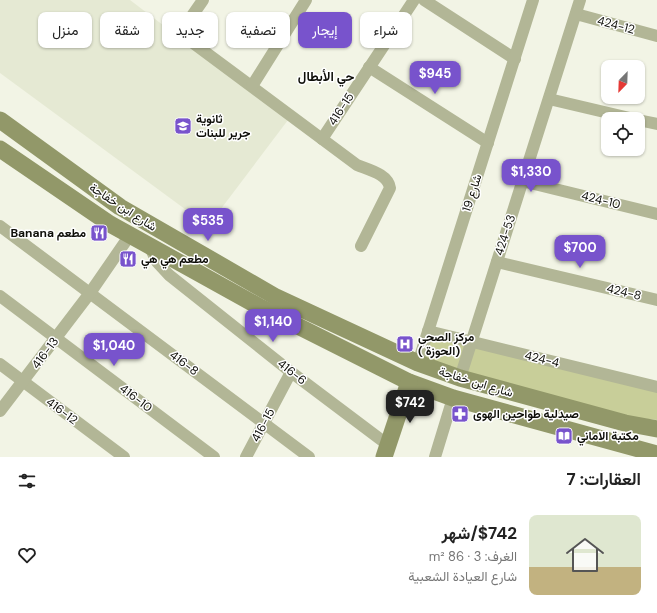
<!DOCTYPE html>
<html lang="ar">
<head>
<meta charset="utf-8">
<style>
  body { margin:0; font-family:"DM Sans",Vazirmatn,sans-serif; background:#f6f6f6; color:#222; direction:rtl; height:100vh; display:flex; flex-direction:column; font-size:15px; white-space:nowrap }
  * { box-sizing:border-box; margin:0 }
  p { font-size:13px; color:#767676 }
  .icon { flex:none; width:22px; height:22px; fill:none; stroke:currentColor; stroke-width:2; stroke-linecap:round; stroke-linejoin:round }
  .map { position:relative; height:457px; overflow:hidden; direction:ltr }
  .side { display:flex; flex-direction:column; background:#fff; flex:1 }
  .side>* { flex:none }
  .hud { position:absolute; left:12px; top:12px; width:400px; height:36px; direction:rtl; display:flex; gap:8px }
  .needle { width:26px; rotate:203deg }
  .buttons { position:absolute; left:601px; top:60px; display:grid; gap:8px }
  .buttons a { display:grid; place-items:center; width:44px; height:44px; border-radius:8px; background:#fff; box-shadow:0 1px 3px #0004; font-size:20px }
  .price { position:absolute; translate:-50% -34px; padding:0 9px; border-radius:8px; background:#7853cc; color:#fff; font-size:13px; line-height:26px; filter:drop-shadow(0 1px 2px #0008) }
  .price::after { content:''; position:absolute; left:50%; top:24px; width:12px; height:9px; margin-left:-6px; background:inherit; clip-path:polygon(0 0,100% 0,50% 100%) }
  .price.active { background:#222; color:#fff }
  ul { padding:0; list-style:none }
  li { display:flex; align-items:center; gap:12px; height:100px; padding:0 16px }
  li+li { border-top:1px solid #e0e0e0 }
  li span { display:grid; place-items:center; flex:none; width:112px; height:80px; border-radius:8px; color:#555 }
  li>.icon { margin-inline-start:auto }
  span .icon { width:48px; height:48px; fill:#fffc; stroke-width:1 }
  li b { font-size:17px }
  h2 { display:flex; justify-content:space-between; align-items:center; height:48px; padding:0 16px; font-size:17px }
  .chip { padding:0 14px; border-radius:8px; background:#fff; box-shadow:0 1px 3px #0004; font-size:14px; line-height:36px }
  .chip.active { background:#7853cc; color:#fff }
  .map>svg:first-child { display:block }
  .built { fill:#e5e9d3 }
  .green { fill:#c8ce99 }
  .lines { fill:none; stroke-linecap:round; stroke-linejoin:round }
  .street { stroke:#b2b696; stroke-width:12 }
  .secondary { stroke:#929869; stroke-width:17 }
  .labels { text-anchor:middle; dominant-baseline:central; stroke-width:3; stroke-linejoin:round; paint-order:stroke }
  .street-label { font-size:12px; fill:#0e0e09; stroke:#fff }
  .poi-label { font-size:12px; font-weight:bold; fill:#0e0e09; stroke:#fff; text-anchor:start }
  .neighbourhood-label { font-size:13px; font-weight:bold; fill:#0e0e09; stroke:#fff }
</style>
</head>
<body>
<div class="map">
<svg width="657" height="457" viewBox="0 0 657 457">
  <rect width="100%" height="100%" fill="#f2f4e5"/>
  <polygon class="built" points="0,0 130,0 288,120 208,226 0,73"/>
  <path class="green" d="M430,334L657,389V420C576,413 499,382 423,357Z"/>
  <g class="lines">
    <g class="street">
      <path d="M203,0L185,26L184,33L189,40L357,165C369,170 388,174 390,188L361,246"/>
      <polyline points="424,0 515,59"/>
      <polyline points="576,14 657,36"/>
      <polyline points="369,67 488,143"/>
      <polyline points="252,86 306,0"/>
      <polyline points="549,99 634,119"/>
      <polyline points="638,120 657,124"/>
      <polyline points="322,139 414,0"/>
      <polyline points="522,181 657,214"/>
      <polyline points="0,226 309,457"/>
      <polyline points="149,245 157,262 169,275 291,372 388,445"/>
      <polyline points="497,262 657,300"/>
      <polyline points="0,296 214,457"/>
      <polyline points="428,331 657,387"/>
      <polyline points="418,363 533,0"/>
      <polyline points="0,364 124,457"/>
      <polyline points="460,378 580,0"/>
      <polyline points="0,411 90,293 130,235"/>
      <polyline points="246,457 291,372"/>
      <polyline points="435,457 453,398"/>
    </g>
    <g class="secondary">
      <polyline points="0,120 120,207 276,297 418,363 460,378 625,423 657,429"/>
      <polyline points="0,149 110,224 258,306 409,382 453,398 657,454"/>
      <polyline points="384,457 409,382"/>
    </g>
  </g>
  <defs>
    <g id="school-square" transform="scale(0.9)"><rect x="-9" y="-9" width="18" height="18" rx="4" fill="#7853cc" stroke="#fff"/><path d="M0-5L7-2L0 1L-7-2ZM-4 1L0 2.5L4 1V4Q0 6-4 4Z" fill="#fff"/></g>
    <g id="restaurant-square" transform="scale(0.9)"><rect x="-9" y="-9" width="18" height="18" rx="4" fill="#7853cc" stroke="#fff"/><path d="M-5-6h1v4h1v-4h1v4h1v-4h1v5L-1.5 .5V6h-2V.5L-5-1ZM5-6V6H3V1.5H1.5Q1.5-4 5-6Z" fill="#fff"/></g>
    <g id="hospital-square" transform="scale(0.9)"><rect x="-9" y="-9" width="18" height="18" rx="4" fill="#7853cc" stroke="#fff"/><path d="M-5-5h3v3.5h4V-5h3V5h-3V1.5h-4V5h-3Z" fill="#fff"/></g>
    <g id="pharmacy-square" transform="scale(0.9)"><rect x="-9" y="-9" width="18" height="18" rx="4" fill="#7853cc" stroke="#fff"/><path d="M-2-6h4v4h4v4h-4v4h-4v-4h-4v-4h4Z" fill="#fff"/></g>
    <g id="library-square" transform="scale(0.9)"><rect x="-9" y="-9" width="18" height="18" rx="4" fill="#7853cc" stroke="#fff"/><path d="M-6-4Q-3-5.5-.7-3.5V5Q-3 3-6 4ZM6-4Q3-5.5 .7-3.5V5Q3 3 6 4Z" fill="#fff"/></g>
  </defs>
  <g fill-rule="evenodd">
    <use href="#school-square" x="183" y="126"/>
    <use href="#restaurant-square" x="99" y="233"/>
    <use href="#restaurant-square" x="128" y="259"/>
    <use href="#hospital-square" x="405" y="344"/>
    <use href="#pharmacy-square" x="460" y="414"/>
    <use href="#library-square" x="564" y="436"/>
  </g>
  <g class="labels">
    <g class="street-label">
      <text transform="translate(616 25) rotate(15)">424-12</text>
      <text transform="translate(341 109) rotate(-57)">416-15</text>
      <text transform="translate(472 193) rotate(-72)">شارع 19</text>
      <text transform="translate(601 200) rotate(14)">424-10</text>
      <text transform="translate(123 207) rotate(33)">شارع ابن خفاجة</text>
      <text transform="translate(505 235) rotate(-72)">424-53</text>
      <text transform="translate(624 292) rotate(14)">424-8</text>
      <text transform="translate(45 353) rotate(-53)">416-13</text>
      <text transform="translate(542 359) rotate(14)">424-4</text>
      <text transform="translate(184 363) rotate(37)">416-8</text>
      <text transform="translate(292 372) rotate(38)">416-6</text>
      <text transform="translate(476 382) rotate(17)">شارع ابن خفاجة</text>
      <text transform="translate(136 398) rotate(37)">416-10</text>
      <text transform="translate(62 411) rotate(37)">416-12</text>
      <text transform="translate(263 425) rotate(-62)">416-15</text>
    </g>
    <g class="poi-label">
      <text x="196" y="119">ثانوية<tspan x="196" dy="14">جرير للبنات</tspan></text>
      <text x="86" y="233" text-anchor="end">Banana مطعم</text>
      <text x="141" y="259">مطعم هي هي</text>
      <text x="418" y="337">مركز الصحي<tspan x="418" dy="14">( الحوزة)</tspan></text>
      <text x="473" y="414">صيدلية طواحين الهوى</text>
      <text x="577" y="436">مكتبة الاماني</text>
    </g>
    <g class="neighbourhood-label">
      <text x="326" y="76">حي الأبطال</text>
    </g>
  </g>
</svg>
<div class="buttons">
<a><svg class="needle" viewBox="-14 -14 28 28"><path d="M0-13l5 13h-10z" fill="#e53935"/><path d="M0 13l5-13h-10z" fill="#767676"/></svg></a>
<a><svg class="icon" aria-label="locate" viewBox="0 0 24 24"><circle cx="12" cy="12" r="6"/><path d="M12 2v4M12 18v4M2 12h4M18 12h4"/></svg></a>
</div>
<b class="price" style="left:435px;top:95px">$945</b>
<b class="price" style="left:531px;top:193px">$1,330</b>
<b class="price" style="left:208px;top:242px">$535</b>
<b class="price" style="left:580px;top:269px">$700</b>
<b class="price" style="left:273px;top:343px">$1,140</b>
<b class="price" style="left:114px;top:367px">$1,040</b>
<b class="price active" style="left:410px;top:424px">$742</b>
<div class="hud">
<a class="chip">شراء</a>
<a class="chip active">إيجار</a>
<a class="chip">تصفية</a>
<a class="chip">جديد</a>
<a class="chip">شقة</a>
<a class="chip">منزل</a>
</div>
</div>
<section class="side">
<h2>العقارات: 7<svg class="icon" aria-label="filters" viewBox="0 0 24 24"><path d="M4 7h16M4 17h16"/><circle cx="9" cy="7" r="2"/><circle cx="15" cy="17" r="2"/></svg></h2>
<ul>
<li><span style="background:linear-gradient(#dfe7d0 65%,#c2b280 0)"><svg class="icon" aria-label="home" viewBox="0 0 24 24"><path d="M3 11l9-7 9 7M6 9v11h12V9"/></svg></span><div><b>$742/شهر</b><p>الغرف: 3 · 86 m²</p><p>شارع العيادة الشعبية</p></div><svg class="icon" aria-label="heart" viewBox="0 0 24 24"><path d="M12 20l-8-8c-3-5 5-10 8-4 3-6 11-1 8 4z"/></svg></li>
</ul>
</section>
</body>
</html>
